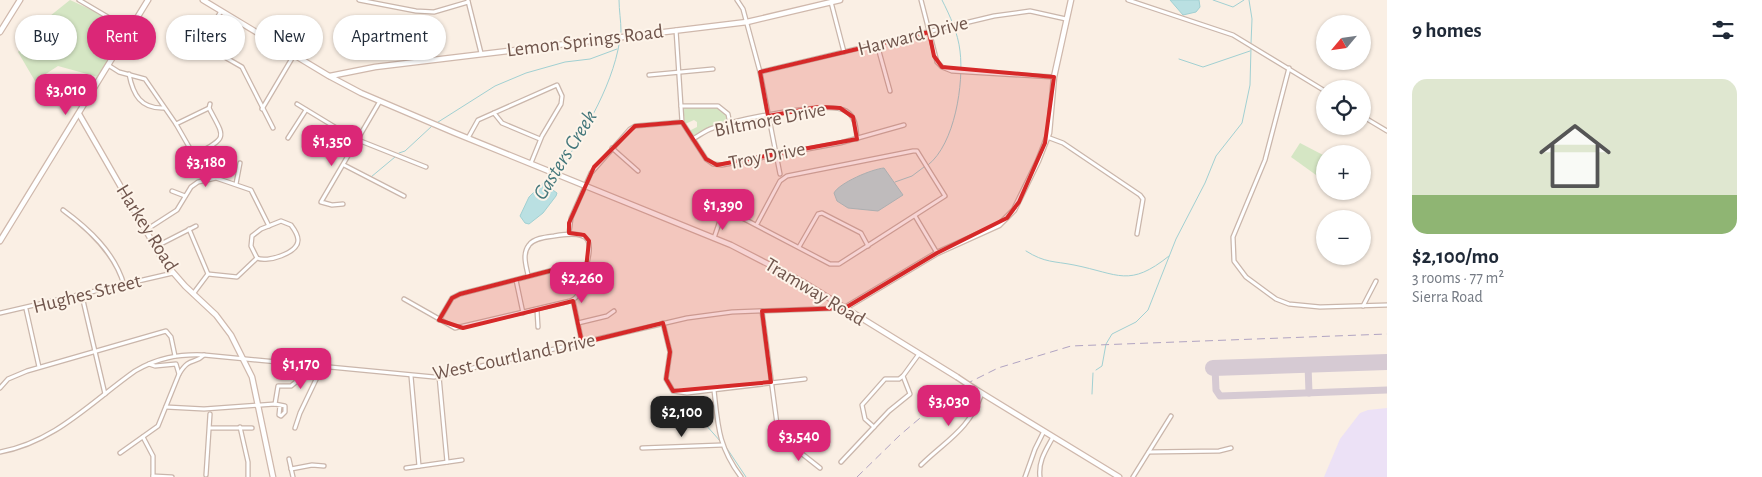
<!DOCTYPE html>
<html lang="en">
<head>
<meta charset="utf-8">
<style>
  body { margin:0; font-family:"Alegreya Sans",sans-serif; background:#f2f2f3; color:#1f2937; height:100vh; display:flex; flex-direction:column; font-size:19px; white-space:nowrap }
  * { box-sizing:border-box; margin:0 }
  p { font-size:16px; color:#747a83 }
  .icon { flex:none; width:28px; height:28px; fill:none; stroke:currentColor; stroke-width:2; stroke-linecap:round; stroke-linejoin:round }
  .map { position:relative; flex:1; overflow:hidden }
  .side { display:flex; flex-direction:column; background:#fff; width:375px }
  .side>* { flex:none }
  .top-card { position:absolute; left:15px; top:15px; width:475px; height:45px; display:flex; gap:10px }
  .needle { width:32px; rotate:241deg }
  .buttons { position:absolute; left:1316px; top:15px; display:grid; gap:10px }
  .buttons a { display:grid; place-items:center; width:55px; height:55px; border-radius:50%; background:#fff; box-shadow:0 1px 4px #0004; font-size:25px }
  .price { position:absolute; translate:-50% -42px; padding:0 11px; border-radius:10px; background:#db2777; color:#fff; font-size:16px; line-height:32px; filter:drop-shadow(0 1px 2px #0008) }
  .price::after { content:''; position:absolute; left:50%; top:30px; width:15px; height:11px; margin-left:-8px; background:inherit; clip-path:polygon(0 0,100% 0,50% 100%) }
  .price.current { background:#222; color:#fff }
  ul { padding:0; list-style:none }
  li { display:grid; align-content:center; gap:10px; height:265px; padding:0 25px }
  li span { display:grid; place-items:center; height:155px; border-radius:15px; color:#555 }
  li>.icon { margin-inline-start:auto }
  span .icon { width:90px; height:90px; fill:#fffc; stroke-width:1 }
  li b { font-size:21px }
  h2 { display:flex; justify-content:space-between; align-items:center; height:60px; padding:0 25px; font-size:21px }
  .tag { padding:0 18px; border-radius:22px; background:#fff; box-shadow:0 1px 4px #0004; font-size:18px; line-height:45px }
  .tag.current { background:#db2777; color:#fff }
  main { display:flex; flex:1; min-height:0 }
  .map>svg:first-child { display:block }
  .education { fill:#ece1f6 }
  .green { fill:#d5e6c4 }
  .water { fill:#bae0e2; stroke:#a1d0d2 }
  .lines { fill:none; stroke-linecap:round; stroke-linejoin:round }
  .stream { stroke:#a1d0d2; stroke-width:1 }
  .taxiway { stroke:#d6cad3; stroke-width:7 }
  .runway { stroke:#d6cad3; stroke-width:16 }
  .street-casing { stroke:#cab6ab; stroke-width:5.5 }
  .secondary-casing { stroke:#cfb8ac; stroke-width:7 }
  .street { stroke:#fff; stroke-width:3 }
  .secondary { stroke:#fff; stroke-width:4.5 }
  .rail { stroke:#b1a4c2; stroke-width:1; stroke-dasharray:8 5; stroke-linecap:butt }
  .secondary-bridge-casing { stroke:#cfb8ac; stroke-width:7; stroke-linecap:butt }
  .secondary-bridge { stroke:#fff; stroke-width:4.5 }
  .marked { fill:#d62828; fill-opacity:0.2; stroke:#d62828; stroke-width:4; stroke-linejoin:round }
  .labels { text-anchor:middle; dominant-baseline:central; stroke-width:4; stroke-linejoin:round; paint-order:stroke }
  .street-label { font-size:20px; fill:#70554c; stroke:#fdf4ea }
  .water-label { font-size:21px; font-style:italic; fill:#44777b; stroke:#fdf4ea }
</style>
</head>
<body>
<main>
<div class="map">
<svg width="1387" height="477" viewBox="0 0 1387 477">
  <rect width="100%" height="100%" fill="#faefe4"/>
  <polygon class="education" points="1387,408 1387,477 1324,477 1340,439 1360,413 1368,410"/>
  <g class="green">
    <polygon points="70,0 105,16 98,27 119,41 98,77 58,66 35,81 18,52 40,24"/>
    <polygon points="683,107 718,107 727,115 728,123 693,138 689,131 697,127 697,122 694,120 685,124"/>
    <polygon points="1300,143 1325,156 1325,179 1323,180 1291,157"/>
  </g>
  <g class="water">
    <polygon points="1170,0 1199,0 1200,7 1196,12 1183,15"/>
    <path d="M884,168L903,195L878,211L848,208L837,201L834,193C839,183 872,169 884,168Z"/>
    <polygon points="543,183 557,193 556,196 543,213 529,224 525,223 520,216 529,197"/>
  </g>
  <g class="lines">
    <g class="stream">
      <polyline points="1213,0 1233,7 1244,0"/>
      <polyline points="1249,0 1252,19 1251,44"/>
      <polyline points="1179,59 1203,67 1250,51"/>
      <polyline points="435,124 495,86 526,73 565,62 590,59 617,49"/>
      <polyline points="399,153 405,151 432,126"/>
      <path d="M928,165C955,144 964,83 960,51C958,33 950,16 942,0"/>
      <path d="M559,172C585,130 616,82 621,31C621,21 619,10 619,0"/>
      <polyline points="371,177 395,157"/>
      <polyline points="895,182 912,176 924,167"/>
      <polyline points="550,187 557,176"/>
      <path d="M1026,251C1045,263 1054,261 1074,265C1119,274 1129,288 1169,256"/>
      <polyline points="1096,370 1102,366 1106,344 1112,334 1136,322 1148,310 1176,239 1205,183 1216,156 1242,123 1250,85 1251,48"/>
      <polyline points="1092,394 1093,373"/>
      <polyline points="705,424 721,442"/>
      <polyline points="724,444 746,477"/>
    </g>
    <g class="taxiway">
      <polyline points="1308,365 1309,393"/>
      <polyline points="1215,368 1216,390 1220,396 1387,390"/>
    </g>
    <polyline class="runway" points="1213,368 1387,362"/>
    <g class="street-casing">
      <g id="street">
        <polyline points="79,0 130,30"/>
        <polyline points="359,0 416,11 434,12 468,2"/>
        <polyline points="737,0 743,9 760,72 780,174"/>
        <polyline points="921,0 937,62 942,67 952,71 1054,77"/>
        <polyline points="1128,0 1233,35 1325,91"/>
        <polyline points="468,1 481,53"/>
        <polyline points="831,2 844,52"/>
        <polyline points="221,11 202,44 242,67 273,128"/>
        <polyline points="676,30 682,122 706,159 713,164 722,165 840,143 904,125"/>
        <polyline points="877,44 890,91"/>
        <polyline points="108,65 119,72 145,79 176,124 209,108 210,104"/>
        <polyline points="1289,68 1265,160 1233,237 1234,261 1246,277 1276,299 1289,304 1320,307 1387,305"/>
        <polyline points="760,72 994,16 1030,11 1066,19"/>
        <path d="M129,74C133,95 141,109 164,108"/>
        <polyline points="649,75 713,69"/>
        <polyline points="297,104 353,138 426,167"/>
        <polyline points="681,106 718,106 728,114 730,124"/>
        <polyline points="262,109 294,55"/>
        <polyline points="494,113 502,123 540,139"/>
        <polyline points="1362,116 1387,131"/>
        <path d="M176,124L192,152L198,153C229,137 224,137 209,108"/>
        <polyline points="1047,137 1063,143 1140,195 1143,199 1137,234"/>
        <polyline points="288,138 306,110"/>
        <polyline points="468,138 478,120 557,85 562,96 561,104 542,136 531,163"/>
        <path d="M693,139C700,135 706,130 713,128C736,120 827,100 846,111C856,117 856,128 857,139"/>
        <polyline points="612,148 638,171"/>
        <polyline points="344,165 404,196"/>
        <polyline points="236,184 240,163"/>
        <polyline points="172,191 185,196"/>
        <polyline points="343,204 332,205 321,202 380,101"/>
        <path d="M63,210C89,229 115,253 124,285"/>
        <polyline points="915,216 937,253"/>
        <path d="M281,221L291,225C294,229 298,235 298,240C298,253 267,263 257,258L251,246L252,236L261,229Z"/>
        <polyline points="189,229 208,274 193,294"/>
        <polyline points="146,230 177,210 191,187 198,182 216,178 251,190 269,226"/>
        <polyline points="569,233 571,218 591,173 630,129 635,126 682,122"/>
        <polyline points="714,238 723,212 727,210 830,264 839,264 945,196 917,151 913,151 787,176 780,181 757,224"/>
        <polyline points="155,247 196,226"/>
        <polyline points="799,247 818,214 822,213 861,233 868,246"/>
        <polyline points="208,274 237,277 257,258"/>
        <polyline points="516,280 523,313"/>
        <polyline points="82,296 105,394"/>
        <path d="M404,299L455,328L570,301C580,298 582,285 584,276C593,241 595,229 554,236C546,237 534,238 529,245C522,254 526,265 528,275"/>
        <polyline points="573,300 582,343"/>
        <polyline points="1363,306 1376,281"/>
        <polyline points="26,309 39,367"/>
        <polyline points="537,310 538,327"/>
        <polyline points="762,311 777,424 787,442 820,468"/>
        <polyline points="0,313 173,273"/>
        <polyline points="439,320 452,298 460,294 557,269 574,266 586,269"/>
        <polyline points="578,323 607,316 614,311"/>
        <polyline points="663,323 670,352 666,379 673,391 687,393 805,379"/>
        <path d="M179,374C190,356 194,365 204,355"/>
        <polyline points="411,376 419,466"/>
        <polyline points="439,376 447,462"/>
        <polyline points="0,388 8,379 27,371 166,331 171,337 175,356"/>
        <path d="M714,390C718,426 718,446 741,477"/>
        <polyline points="275,404 278,386 291,386 296,382 299,365"/>
        <polyline points="166,407 204,409 275,404 285,406 285,412 281,416 279,415 280,405"/>
        <polyline points="240,427 248,462 248,477"/>
        <polyline points="874,427 865,419 862,405 885,379 899,379 903,376 919,354"/>
        <polyline points="210,428 252,428"/>
        <polyline points="295,428 300,413 322,367"/>
        <polyline points="143,437 153,456 153,477"/>
        <polyline points="642,448 722,445"/>
        <path d="M0,452C55,442 91,402 135,371C157,358 178,354 204,355L434,377L687,318L732,312L844,308"/>
        <polyline points="1149,452 1219,451 1231,448"/>
        <polyline points="120,453 158,426 179,374 176,364 155,366 149,364"/>
        <polyline points="289,459 293,477"/>
        <polyline points="841,462 889,411 910,394 903,376"/>
        <path d="M921,465C948,439 969,430 982,393"/>
        <polyline points="406,468 462,460"/>
        <polyline points="291,469 312,465 324,466"/>
        <polyline points="206,475 210,414"/>
        <polyline points="153,476 172,477"/>
        <polyline points="1025,477 1035,449 1044,431"/>
        <path d="M1040,477C1038,461 1046,450 1053,437"/>
        <polyline points="1133,477 1171,416"/>
      </g>
    </g>
    <g class="secondary-casing">
      <g id="secondary">
        <polyline points="203,0 329,76 361,93 455,133 731,245 803,282 957,377"/>
        <polyline points="0,32 20,0"/>
        <polyline points="330,76 375,67 747,22 840,0"/>
        <polyline points="79,114 164,262 185,286 216,315 231,335 252,377 273,477"/>
        <polyline points="0,241 148,0"/>
        <polyline points="845,308 937,253 999,225 1014,210 1038,161 1049,133 1054,77 1071,0"/>
        <polyline points="975,389 1119,477"/>
      </g>
    </g>
    <use href="#street" class="street"/>
    <use href="#secondary" class="secondary"/>
    <polyline class="rail" points="857,477 900,435 952,391 998,368 1071,346 1387,334"/>
    <g class="secondary-bridge-casing">
      <polyline id="secondary-bridge" points="957,377 975,389"/>
    </g>
    <use href="#secondary-bridge" class="secondary-bridge"/>
  </g>
  <path class="marked" d="M929,32L934,56L942,67L1054,77L1045,143L1019,202L1007,218L937,253L845,308L762,311L771,382L673,391L666,379L670,352L663,323L582,343L573,301L463,328L439,320L452,298L460,294L557,269H586L589,241L584,235L569,233V223L594,167L635,126L682,122L706,159L717,165L857,139L853,117L840,108L819,107L768,116L760,72Z"/>
  <g class="labels">
    <g class="street-label">
      <text transform="translate(913 36) rotate(-14)">Harward Drive</text>
      <text transform="translate(585 41) rotate(-7)">Lemon Springs Road</text>
      <text transform="translate(770 120) rotate(-11)">Biltmore Drive</text>
      <text transform="translate(767 156) rotate(-11)">Troy Drive</text>
      <text transform="translate(147 228) rotate(58)">Harkey Road</text>
      <text transform="translate(815 292) rotate(31)">Tramway Road</text>
      <text transform="translate(87 294) rotate(-14)">Hughes Street</text>
      <text transform="translate(514 357) rotate(-12)">West Courtland Drive</text>
    </g>
    <g class="water-label">
      <text transform="translate(565 155) rotate(-58)">Gasters Creek</text>
    </g>
  </g>
</svg>
<div class="buttons">
<a><svg class="needle" viewBox="-14 -14 28 28"><path d="M0-13l5 13h-10z" fill="#e53935"/><path d="M0 13l5-13h-10z" fill="#747a83"/></svg></a>
<a><svg class="icon" aria-label="locate" viewBox="0 0 24 24"><circle cx="12" cy="12" r="6"/><path d="M12 2v4M12 18v4M2 12h4M18 12h4"/></svg></a>
<a>+</a>
<a>−</a>
</div>
<b class="price" style="left:66px;top:116px">$3,010</b>
<b class="price" style="left:332px;top:167px">$1,350</b>
<b class="price" style="left:206px;top:188px">$3,180</b>
<b class="price" style="left:723px;top:231px">$1,390</b>
<b class="price" style="left:582px;top:304px">$2,260</b>
<b class="price" style="left:301px;top:390px">$1,170</b>
<b class="price" style="left:949px;top:427px">$3,030</b>
<b class="price current" style="left:682px;top:438px">$2,100</b>
<b class="price" style="left:799px;top:462px">$3,540</b>
<div class="top-card">
<a class="tag">Buy</a>
<a class="tag current">Rent</a>
<a class="tag">Filters</a>
<a class="tag">New</a>
<a class="tag">Apartment</a>
</div>
</div>
<section class="side">
<h2>9 homes<svg class="icon" aria-label="filters" viewBox="0 0 24 24"><path d="M4 7h16M4 17h16"/><circle cx="9" cy="7" r="2"/><circle cx="15" cy="17" r="2"/></svg></h2>
<ul>
<li><span style="background:linear-gradient(#dfe7d0 75%,#8fb573 0)"><svg class="icon" aria-label="home" viewBox="0 0 24 24"><path d="M3 11l9-7 9 7M6 9v11h12V9"/></svg></span><div><b>$2,100/mo</b><p>3 rooms · 77 m²</p><p>Sierra Road</p></div></li>
</ul>
</section>
</main>
</body>
</html>
